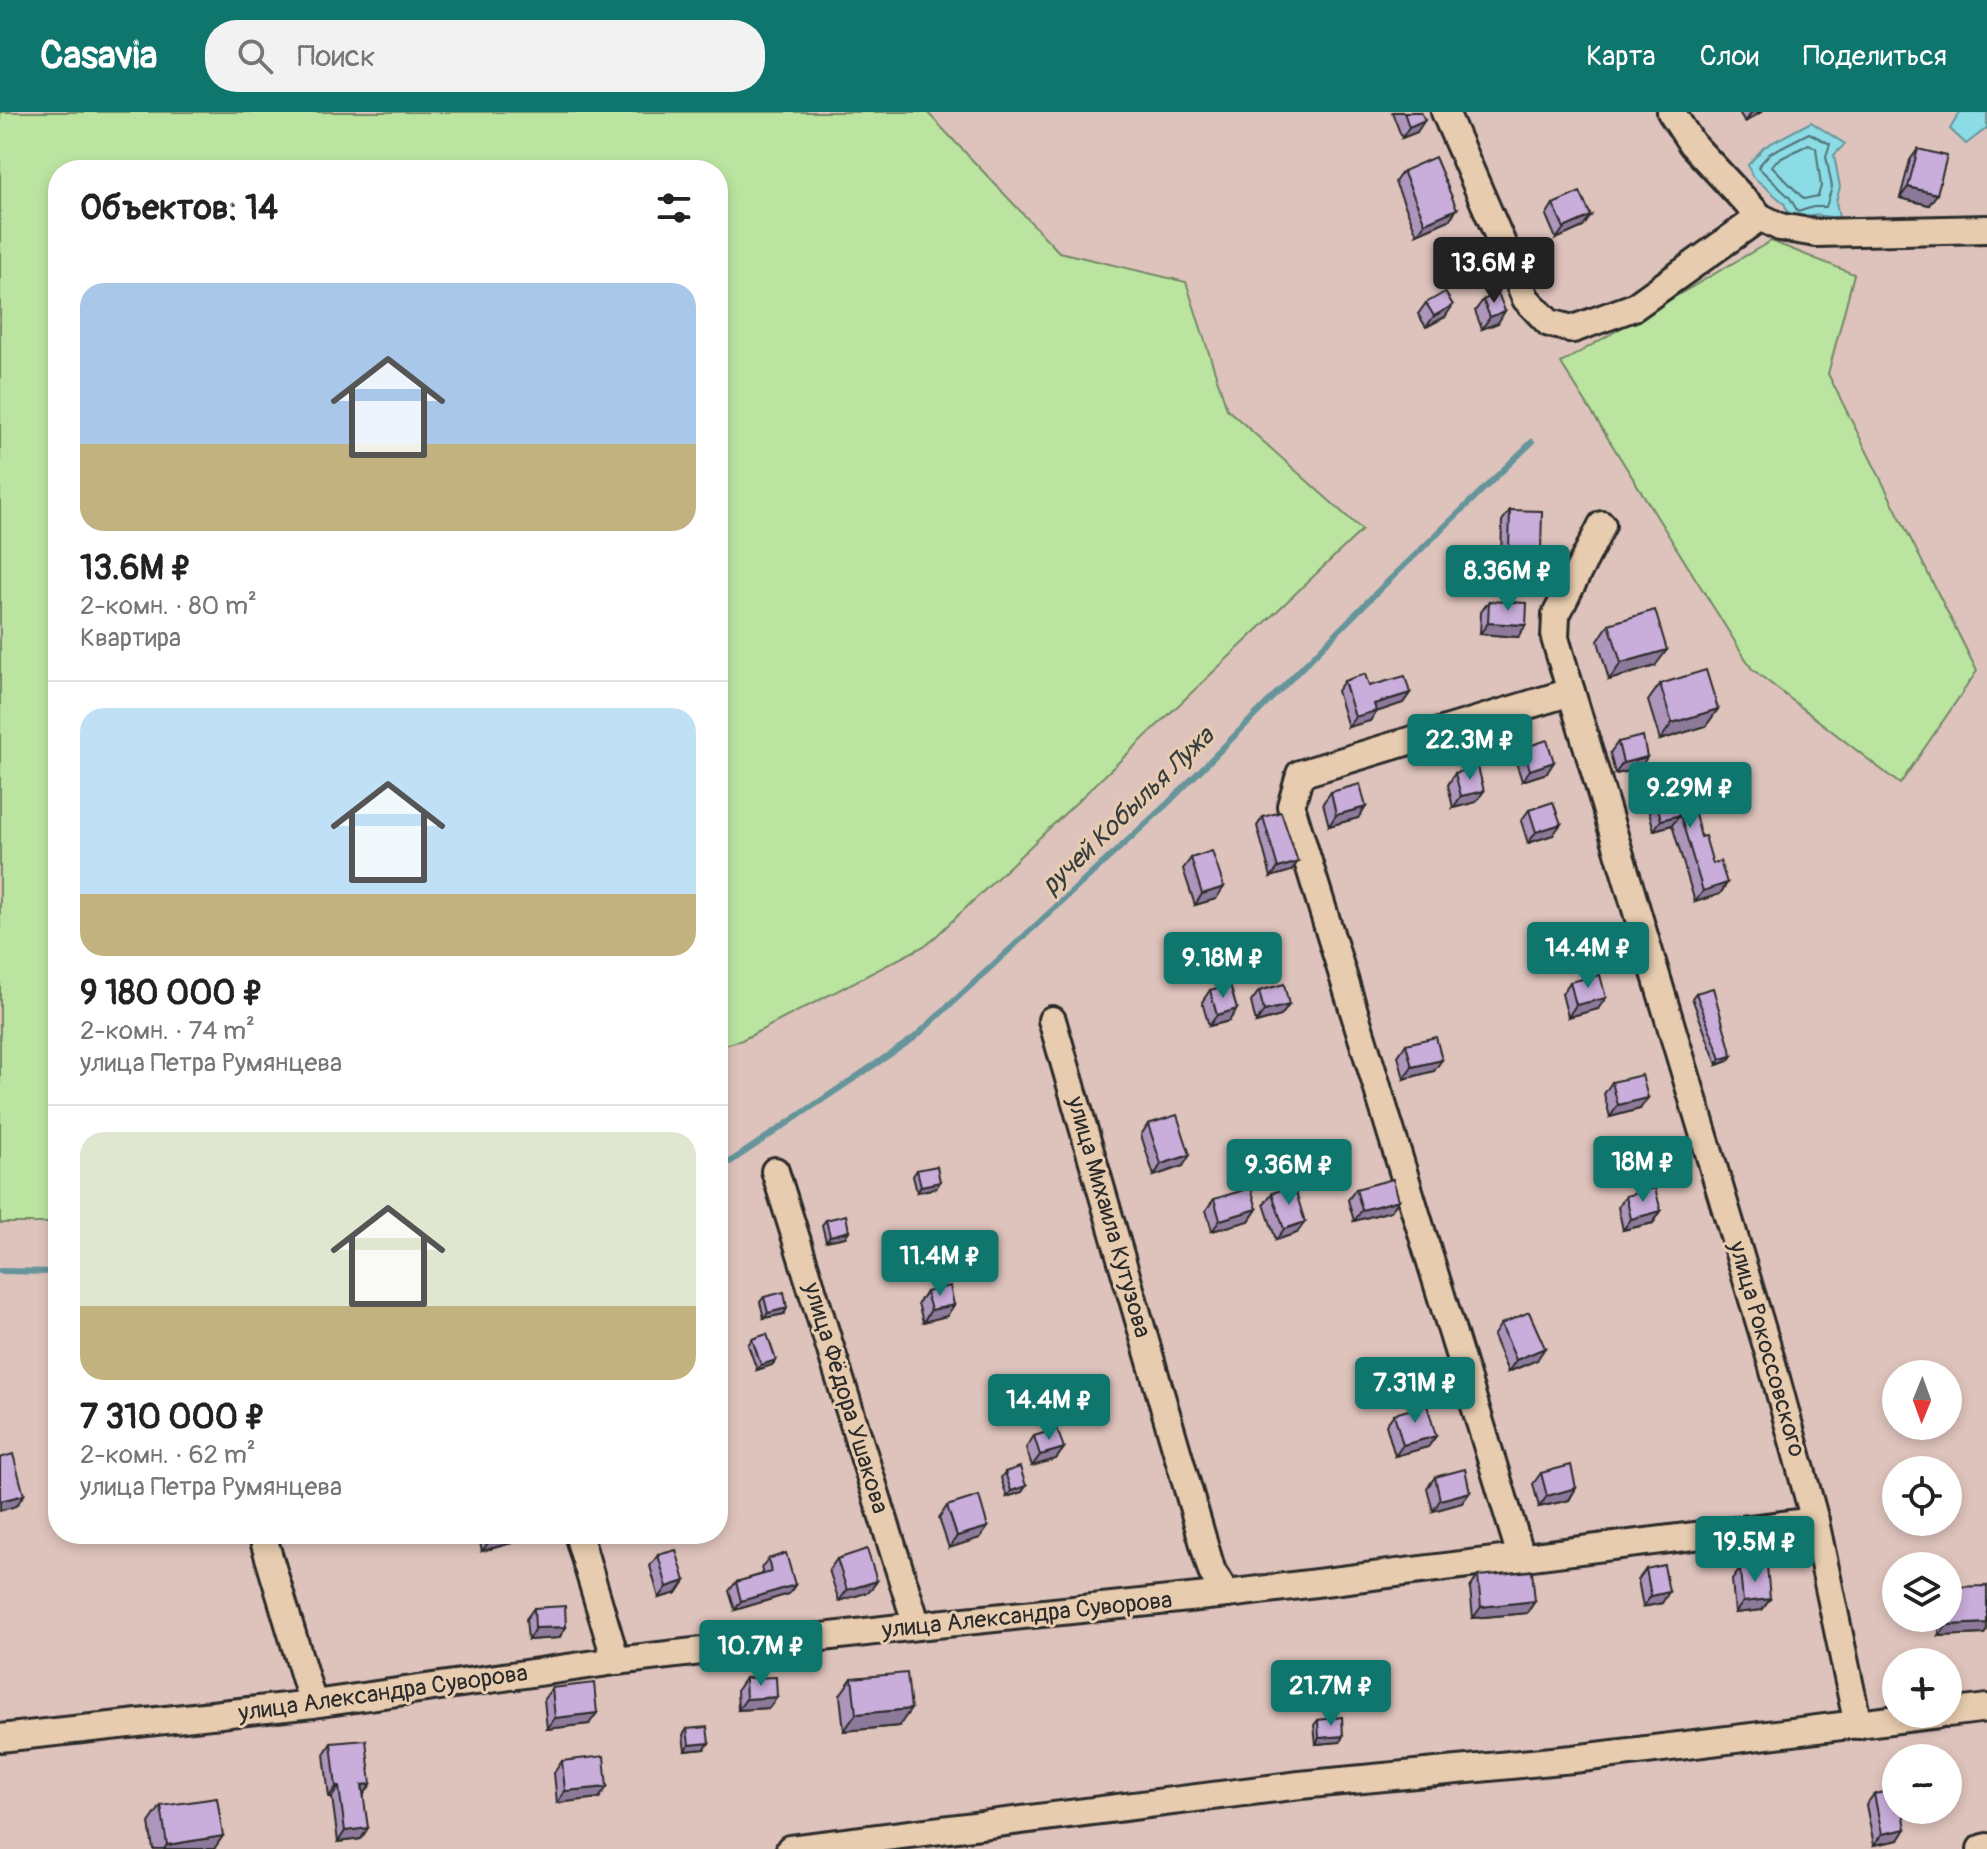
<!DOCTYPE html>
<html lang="ru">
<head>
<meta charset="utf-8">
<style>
  body { margin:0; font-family:Pangolin,sans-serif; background:#f2f2f2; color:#222; height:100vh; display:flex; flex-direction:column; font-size:30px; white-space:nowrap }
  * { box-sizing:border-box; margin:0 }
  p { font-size:26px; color:#767676 }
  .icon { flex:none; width:44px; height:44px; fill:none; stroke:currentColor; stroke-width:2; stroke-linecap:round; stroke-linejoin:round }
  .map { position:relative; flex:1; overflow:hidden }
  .side { position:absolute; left:48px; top:48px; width:680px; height:1384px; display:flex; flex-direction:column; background:#fff; border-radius:32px; box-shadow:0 4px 12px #0003 }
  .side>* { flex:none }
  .needle { width:52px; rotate:181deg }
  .tools { position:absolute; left:1882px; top:1248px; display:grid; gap:16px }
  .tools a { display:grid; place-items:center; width:80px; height:80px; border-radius:50%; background:#fff; box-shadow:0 4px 12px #0003; font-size:40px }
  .price { position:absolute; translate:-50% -68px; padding:0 18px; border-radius:8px; background:#0f766e; color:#fff; font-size:26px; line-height:52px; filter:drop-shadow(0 2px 4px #0008) }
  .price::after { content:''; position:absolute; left:50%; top:48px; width:24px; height:18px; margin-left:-12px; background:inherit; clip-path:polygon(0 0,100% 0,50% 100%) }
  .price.current { background:#222; color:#fff }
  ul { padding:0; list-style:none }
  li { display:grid; align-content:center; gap:16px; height:424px; padding:0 32px }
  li+li { border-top:2px solid #e0e0e0 }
  li span { display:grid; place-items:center; height:248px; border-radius:24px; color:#555 }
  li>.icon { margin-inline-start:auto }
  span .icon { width:144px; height:144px; fill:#fffc; stroke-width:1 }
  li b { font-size:34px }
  h2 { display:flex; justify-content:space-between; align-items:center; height:96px; padding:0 32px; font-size:34px }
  header { display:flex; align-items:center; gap:48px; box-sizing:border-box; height:112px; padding:0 40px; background:#0f766e; color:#fff }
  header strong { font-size:38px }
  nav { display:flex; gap:44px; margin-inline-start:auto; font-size:28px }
  .search { width:560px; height:72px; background:#f2f2f2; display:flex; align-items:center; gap:20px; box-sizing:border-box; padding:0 28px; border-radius:32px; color:#767676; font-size:30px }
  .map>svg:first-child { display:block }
  .green { fill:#bae4a0; stroke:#728866; stroke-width:2 }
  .water { fill:#8bdce5; stroke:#65959b; stroke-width:2 }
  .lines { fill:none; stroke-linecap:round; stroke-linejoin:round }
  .shore { stroke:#517275; stroke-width:2 }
  .stream { stroke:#65959b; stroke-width:6 }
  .minor-casing { stroke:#2b2b2b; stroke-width:32 }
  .minor { stroke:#e7ccaf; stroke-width:26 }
  .wall { fill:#ad95bb; stroke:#2b2b2b; stroke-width:2 }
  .shaded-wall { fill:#8d7999; stroke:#2b2b2b; stroke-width:2 }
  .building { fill:#c9adda; stroke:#2b2b2b; stroke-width:2 }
  .labels { text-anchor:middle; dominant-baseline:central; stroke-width:6; stroke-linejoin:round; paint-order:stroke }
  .street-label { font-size:24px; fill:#2b2b2b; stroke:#e7ccaf }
  .water-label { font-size:26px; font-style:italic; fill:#353d3e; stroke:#e7ccaf }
</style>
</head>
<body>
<header>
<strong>Casavia</strong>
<div class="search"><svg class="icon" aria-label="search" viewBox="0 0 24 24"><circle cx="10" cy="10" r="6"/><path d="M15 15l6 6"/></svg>Поиск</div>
<nav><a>Карта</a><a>Слои</a><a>Поделиться</a></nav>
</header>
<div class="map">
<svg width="1987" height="1737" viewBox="0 0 1987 1737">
  <rect width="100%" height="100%" fill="#dec3bc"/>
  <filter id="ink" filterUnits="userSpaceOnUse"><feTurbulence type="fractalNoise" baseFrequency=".0125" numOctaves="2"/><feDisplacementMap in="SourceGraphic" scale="16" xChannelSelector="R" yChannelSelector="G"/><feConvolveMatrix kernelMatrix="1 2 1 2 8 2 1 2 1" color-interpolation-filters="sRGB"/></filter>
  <g filter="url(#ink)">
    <g class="green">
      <polygon points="0,0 927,0 1059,140 1186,170 1227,297 1362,418 928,832 742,928 718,935 718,58 58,58 58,1111 0,1111"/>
      <polygon points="1771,129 1854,162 1828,262 1977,559 1900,672 1752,557 1561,251"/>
    </g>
    <g class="water">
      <polygon points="1960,0 1987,0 1987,16 1966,32 1950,17"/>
      <polygon points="1811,10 1845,32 1834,43 1840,75 1836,90 1839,106 1814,103 1792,111 1784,91 1752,64 1748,53 1764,35"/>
    </g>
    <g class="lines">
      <g class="shore">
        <polygon points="1809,21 1830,32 1826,44 1832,75 1826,95 1813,95 1798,100 1790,86 1758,55 1770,41"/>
        <polygon points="1809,32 1816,36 1821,74 1818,84 1804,87 1772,54 1776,49"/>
      </g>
      <g class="stream">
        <polyline points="718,1058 914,926 1166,693 1376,481 1532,330"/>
        <polyline points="0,1159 58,1160"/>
      </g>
      <g class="minor-casing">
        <g id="minor">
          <polyline points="1445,0 1526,187 1549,211 1573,217 1634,195 1760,105"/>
          <polyline points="1671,0 1692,32 1760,105 1780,115 1816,121 1987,117"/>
          <polyline points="1602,413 1556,503 1555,526 1771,1248 1815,1409 1858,1613"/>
          <polyline points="1052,908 1212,1460 1227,1482"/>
          <polyline points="775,1059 917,1514"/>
          <polyline points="262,1422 313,1592"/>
          <polyline points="578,1422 616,1549"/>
          <polyline points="1521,1444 1291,694 1300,662 1571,580"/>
          <polyline points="1948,1601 1987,1596"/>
          <polyline points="0,1626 313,1592 616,1549 917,1514 1227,1482 1815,1409"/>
          <polyline points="790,1737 1300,1673 1573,1647 1939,1602"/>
          <polyline points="1981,1737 1987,1735"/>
        </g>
      </g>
      <use href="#minor" class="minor"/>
    </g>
    <g class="wall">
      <polygon points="1392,0 1421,0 1417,20 1402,26"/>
      <polygon points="1739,0 1761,0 1745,10"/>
      <polygon points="1918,37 1929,93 1900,86 1910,48"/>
      <polygon points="1403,59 1457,97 1449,108 1417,122 1395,70"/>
      <polygon points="1553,92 1583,115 1556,127 1546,103"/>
      <polygon points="1483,188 1498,211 1482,217 1475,199"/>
      <polygon points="1426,191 1445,205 1426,215 1418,202"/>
      <polygon points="1510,398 1533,450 1501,449 1502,409"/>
      <polygon points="1489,489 1518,525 1480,522 1481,500"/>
      <polygon points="1609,512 1655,554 1609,568 1598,529"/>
      <polygon points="1344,569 1369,574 1410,581 1403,591 1376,600 1370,609 1348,615 1337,579"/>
      <polygon points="1660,572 1718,597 1706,614 1660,628 1648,589"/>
      <polygon points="1618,630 1640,657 1615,662 1610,641"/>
      <polygon points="1523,636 1547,661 1522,669 1515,647"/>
      <polygon points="1455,661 1476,690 1453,696 1448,673"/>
      <polygon points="1653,675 1701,725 1713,752 1727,771 1720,782 1695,790 1672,713 1654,718 1645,686"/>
      <polygon points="1331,680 1358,706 1329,714 1323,691"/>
      <polygon points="1529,698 1553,723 1528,731 1521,709"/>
      <polygon points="1263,705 1291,759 1271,765 1257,714"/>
      <polygon points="1191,746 1216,787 1195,793 1183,757"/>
      <polygon points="1570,870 1598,897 1568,905 1562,882"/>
      <polygon points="1210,878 1229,909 1209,914 1202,890"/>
      <polygon points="1259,879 1289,893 1281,904 1256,911 1251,890"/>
      <polygon points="1696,881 1728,949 1717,953 1692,886"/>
      <polygon points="1406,932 1434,959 1404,967 1398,944"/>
      <polygon points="1612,970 1640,997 1610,1005 1604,982"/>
      <polygon points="1148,1012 1183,1054 1154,1064 1141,1023"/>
      <polygon points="917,1058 936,1076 917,1080 913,1064"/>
      <polygon points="1356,1077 1399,1088 1391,1099 1354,1109 1348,1088"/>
      <polygon points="1272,1081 1297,1121 1276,1128 1264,1092"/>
      <polygon points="1626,1084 1661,1099 1653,1111 1623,1118 1618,1095"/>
      <polygon points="1214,1087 1257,1097 1249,1109 1212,1119 1206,1098"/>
      <polygon points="826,1108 845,1125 826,1129 822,1113"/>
      <polygon points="926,1180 947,1204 923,1210 918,1191"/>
      <polygon points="764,1185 787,1196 784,1202 764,1206 760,1190"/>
      <polygon points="1501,1212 1537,1248 1508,1260 1493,1224"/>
      <polygon points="752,1227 776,1248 772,1253 757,1258 748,1233"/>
      <polygon points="1394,1302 1436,1324 1428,1335 1395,1344 1386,1313"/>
      <polygon points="1034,1324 1064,1336 1056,1347 1032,1354 1026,1336"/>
      <polygon points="1005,1360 1026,1374 1022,1380 1007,1385 1001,1366"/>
      <polygon points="1541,1361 1576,1376 1569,1388 1539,1395 1533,1372"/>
      <polygon points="1435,1365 1470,1380 1462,1391 1433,1399 1427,1376"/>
      <polygon points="947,1394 988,1415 980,1426 949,1436 939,1406"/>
      <polygon points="478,1422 527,1422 523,1428 482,1439"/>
      <polygon points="658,1443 685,1469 677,1481 659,1486 650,1454"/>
      <polygon points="768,1447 795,1473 789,1482 735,1498 729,1479 736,1470 763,1462 761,1456"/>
      <polygon points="837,1447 877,1469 869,1480 839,1489 829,1458"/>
      <polygon points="1646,1457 1662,1491 1643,1495 1638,1468"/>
      <polygon points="1740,1457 1770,1487 1762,1498 1735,1501 1732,1468"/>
      <polygon points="1478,1464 1535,1489 1527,1501 1473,1506 1470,1476"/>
      <polygon points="1987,1474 1987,1518 1984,1522 1939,1524 1939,1506 1948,1506"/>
      <polygon points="534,1496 566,1515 559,1526 528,1528 526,1507"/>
      <polygon points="745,1566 777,1585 769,1596 738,1598 737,1578"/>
      <polygon points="852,1566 899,1614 844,1619 840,1583"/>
      <polygon points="552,1576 589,1612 547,1617 544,1587"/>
      <polygon points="1318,1608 1340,1630 1316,1632 1314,1613"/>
      <polygon points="687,1617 705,1637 685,1639 683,1623"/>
      <polygon points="331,1631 371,1672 364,1682 361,1727 338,1730 332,1685 329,1685 324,1642"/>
      <polygon points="562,1649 599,1686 557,1691 554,1661"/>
      <polygon points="1874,1682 1899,1728 1874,1733 1866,1693"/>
      <polygon points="161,1694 214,1737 153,1737 149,1711"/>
    </g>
    <g class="shaded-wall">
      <polygon points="1752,0 1761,0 1745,10"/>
      <polygon points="1425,8 1417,20 1402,26 1409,15"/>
      <polygon points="1908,75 1937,82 1929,93 1900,86"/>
      <polygon points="1457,97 1449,108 1417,122 1425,111"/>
      <polygon points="1591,104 1583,115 1556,127 1564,116"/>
      <polygon points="1453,193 1445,205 1426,215 1434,204"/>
      <polygon points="1505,199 1498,211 1482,217 1490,205"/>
      <polygon points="1509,437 1541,439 1533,450 1501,449"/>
      <polygon points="1488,511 1526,513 1518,525 1480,522"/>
      <polygon points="1667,538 1655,554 1609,568 1621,551"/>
      <polygon points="1410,581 1403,591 1376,600 1370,609 1348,615 1355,605 1374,592"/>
      <polygon points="1718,597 1706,614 1660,628 1672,611"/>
      <polygon points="1647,645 1640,657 1615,662 1623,651"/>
      <polygon points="1554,650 1547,661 1522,669 1530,658"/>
      <polygon points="1484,679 1476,690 1453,696 1461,684"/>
      <polygon points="1366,695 1358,706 1329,714 1336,703"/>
      <polygon points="1680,703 1672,713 1654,718 1661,708"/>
      <polygon points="1561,712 1553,723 1528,731 1536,720"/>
      <polygon points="1298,750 1291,759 1271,765 1278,756"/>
      <polygon points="1727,771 1720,782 1695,790 1703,779"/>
      <polygon points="1224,775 1216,787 1195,793 1202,782"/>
      <polygon points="1606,886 1598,897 1568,905 1576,893"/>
      <polygon points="1289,893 1281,904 1256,911 1264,899"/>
      <polygon points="1237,897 1229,909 1209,914 1217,903"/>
      <polygon points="1732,944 1728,949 1717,953 1721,947"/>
      <polygon points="1442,948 1434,959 1404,967 1412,955"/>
      <polygon points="1648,986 1640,997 1610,1005 1618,993"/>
      <polygon points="1190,1043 1183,1054 1154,1064 1161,1052"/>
      <polygon points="940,1070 936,1076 917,1080 921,1074"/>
      <polygon points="1399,1088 1391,1099 1354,1109 1362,1098"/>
      <polygon points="1257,1097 1249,1109 1212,1119 1220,1108"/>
      <polygon points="1661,1099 1653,1111 1623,1118 1631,1107"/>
      <polygon points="1305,1110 1297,1121 1276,1128 1284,1117"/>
      <polygon points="849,1119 845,1125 826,1129 830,1124"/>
      <polygon points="954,1193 947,1204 923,1210 931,1198"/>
      <polygon points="787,1196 784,1202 764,1206 768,1201"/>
      <polygon points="1545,1236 1537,1248 1508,1260 1516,1248"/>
      <polygon points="776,1248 772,1253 757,1258 761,1253"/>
      <polygon points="1436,1324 1428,1335 1395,1344 1403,1333"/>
      <polygon points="1064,1336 1056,1347 1032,1354 1040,1343"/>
      <polygon points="1026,1374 1022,1380 1007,1385 1011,1379"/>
      <polygon points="1576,1376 1569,1388 1539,1395 1547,1384"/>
      <polygon points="1470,1380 1462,1391 1433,1399 1440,1388"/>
      <polygon points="24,1383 16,1394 0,1399 0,1389"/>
      <polygon points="988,1415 980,1426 949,1436 957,1424"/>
      <polygon points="511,1422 527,1422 523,1428 482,1439 490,1428"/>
      <polygon points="685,1469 677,1481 659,1486 667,1475"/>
      <polygon points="877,1469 869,1480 839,1489 847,1478"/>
      <polygon points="795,1473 789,1482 735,1498 741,1489"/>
      <polygon points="1669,1480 1662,1491 1643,1495 1651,1484"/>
      <polygon points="1770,1487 1762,1498 1735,1501 1743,1490"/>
      <polygon points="1535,1489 1527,1501 1473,1506 1481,1495"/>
      <polygon points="1987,1511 1987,1518 1984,1522 1939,1524 1947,1513"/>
      <polygon points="566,1515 559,1526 528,1528 535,1516"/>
      <polygon points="777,1585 769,1596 738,1598 746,1587"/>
      <polygon points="911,1597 899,1614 844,1619 856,1602"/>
      <polygon points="597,1601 589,1612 547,1617 555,1606"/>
      <polygon points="1343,1624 1340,1630 1316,1632 1319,1626"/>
      <polygon points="709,1631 705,1637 685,1639 689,1633"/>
      <polygon points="371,1672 364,1682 362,1673"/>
      <polygon points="336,1675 339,1675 332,1685 329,1685"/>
      <polygon points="607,1675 599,1686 557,1691 565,1679"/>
      <polygon points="368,1716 361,1727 338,1730 345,1719"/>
      <polygon points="1906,1717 1899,1728 1874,1733 1882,1722"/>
      <polygon points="223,1724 214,1737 164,1737 167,1733"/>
    </g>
    <g class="building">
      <polygon points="1404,0 1421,0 1425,8 1409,15"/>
      <polygon points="1918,37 1947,44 1937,82 1908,75"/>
      <polygon points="1435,45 1457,97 1425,111 1403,59"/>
      <polygon points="1580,80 1591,104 1564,116 1553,92"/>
      <polygon points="1445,180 1453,193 1434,204 1426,191"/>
      <polygon points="1498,181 1505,199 1490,205 1483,188"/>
      <polygon points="1510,398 1542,399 1541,439 1509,437"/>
      <polygon points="1489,489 1527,491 1526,513 1488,511"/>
      <polygon points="1655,498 1667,538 1621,551 1609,512"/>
      <polygon points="1706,558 1718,597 1672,611 1660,572"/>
      <polygon points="1365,562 1369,574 1405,564 1410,581 1374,592 1376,599 1355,605 1344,569"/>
      <polygon points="1643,624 1647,645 1623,651 1618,630"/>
      <polygon points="1547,628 1554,650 1530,658 1523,636"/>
      <polygon points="1478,655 1484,679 1461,684 1455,661"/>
      <polygon points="1686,667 1701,725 1705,724 1713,752 1720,749 1727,771 1703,779 1680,703 1661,708 1653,675"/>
      <polygon points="1360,672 1366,695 1336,703 1331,680"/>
      <polygon points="1553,690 1561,712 1536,720 1529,698"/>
      <polygon points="1281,700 1298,750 1278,756 1263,705"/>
      <polygon points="1212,739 1224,775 1202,782 1191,746"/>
      <polygon points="1600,863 1606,886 1576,893 1570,870"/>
      <polygon points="1284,872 1289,893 1264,899 1259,879"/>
      <polygon points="1230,873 1237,897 1217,903 1210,878"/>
      <polygon points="1713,876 1732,944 1721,947 1696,881"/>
      <polygon points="1436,925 1442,948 1412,955 1406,932"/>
      <polygon points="1642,963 1648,986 1618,993 1612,970"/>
      <polygon points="1177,1003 1190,1043 1161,1052 1148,1012"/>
      <polygon points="937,1054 940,1070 921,1074 917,1058"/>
      <polygon points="1393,1067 1399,1088 1362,1098 1356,1077"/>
      <polygon points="1294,1074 1305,1110 1284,1117 1272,1081"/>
      <polygon points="1251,1076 1257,1097 1220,1108 1214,1087"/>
      <polygon points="1655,1076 1661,1099 1631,1107 1626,1084"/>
      <polygon points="846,1103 849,1119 830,1124 826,1108"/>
      <polygon points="950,1174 954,1193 931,1198 926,1180"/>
      <polygon points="784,1180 787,1196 768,1201 764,1185"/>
      <polygon points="1529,1200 1545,1236 1516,1248 1501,1212"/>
      <polygon points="767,1222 776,1248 761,1253 752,1227"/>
      <polygon points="1427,1293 1436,1324 1403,1333 1394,1302"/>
      <polygon points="1057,1317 1064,1336 1040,1343 1034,1324"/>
      <polygon points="13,1342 24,1383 0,1389 0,1346"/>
      <polygon points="1571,1353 1576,1376 1547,1384 1541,1361"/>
      <polygon points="1020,1355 1026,1374 1011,1379 1005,1360"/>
      <polygon points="1465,1357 1470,1380 1440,1388 1435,1365"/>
      <polygon points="979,1384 988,1415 957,1424 947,1394"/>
      <polygon points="489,1422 511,1422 490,1428"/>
      <polygon points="867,1437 877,1469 847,1478 837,1447"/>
      <polygon points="676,1438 685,1469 667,1475 658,1443"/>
      <polygon points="786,1441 795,1473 741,1489 736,1470 771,1460 768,1447"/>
      <polygon points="1664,1453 1669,1480 1651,1484 1646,1457"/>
      <polygon points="1767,1454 1770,1487 1743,1490 1740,1457"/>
      <polygon points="1532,1459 1535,1489 1481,1495 1478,1464"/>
      <polygon points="1987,1474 1987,1511 1947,1513 1948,1475"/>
      <polygon points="565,1494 566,1515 535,1516 534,1496"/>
      <polygon points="907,1561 911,1597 856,1602 852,1566"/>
      <polygon points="776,1565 777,1585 746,1587 745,1566"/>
      <polygon points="594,1571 597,1601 555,1606 552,1576"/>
      <polygon points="1342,1605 1343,1624 1319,1626 1318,1608"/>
      <polygon points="707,1615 709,1631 689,1633 687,1617"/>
      <polygon points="366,1628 371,1672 362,1673 368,1716 345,1719 339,1675 336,1675 331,1631"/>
      <polygon points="604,1644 607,1675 565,1679 562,1649"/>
      <polygon points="1896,1678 1896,1698 1903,1698 1906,1717 1882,1722 1874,1682"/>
      <polygon points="217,1686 223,1724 167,1733 161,1694"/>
    </g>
  </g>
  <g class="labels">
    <g class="street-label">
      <text transform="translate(1109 1105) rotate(74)">улица Михаила Кутузова</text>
      <text transform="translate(1767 1237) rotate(74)">улица Рокоссовского</text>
      <text transform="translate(846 1286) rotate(73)">улица Фёдора Ушакова</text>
      <text transform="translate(1027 1503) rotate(-6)">улица Александра Суворова</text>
      <text transform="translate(383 1581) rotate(-8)">улица Александра Суворова</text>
    </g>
    <g class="water-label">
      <text transform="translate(1128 699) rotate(-44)">ручей Кобылья Лужа</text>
    </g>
  </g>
</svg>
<div class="tools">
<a><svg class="needle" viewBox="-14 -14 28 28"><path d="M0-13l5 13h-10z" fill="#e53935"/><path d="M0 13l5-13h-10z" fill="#767676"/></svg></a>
<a><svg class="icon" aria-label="locate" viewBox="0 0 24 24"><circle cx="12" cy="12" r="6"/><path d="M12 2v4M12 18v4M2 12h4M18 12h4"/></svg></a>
<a><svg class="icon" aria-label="layers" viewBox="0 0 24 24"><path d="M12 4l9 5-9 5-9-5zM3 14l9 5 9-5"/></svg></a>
<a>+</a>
<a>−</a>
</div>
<b class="price current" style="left:1494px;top:193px">13.6M ₽</b>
<b class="price" style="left:1508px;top:501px">8.36M ₽</b>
<b class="price" style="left:1470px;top:670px">22.3M ₽</b>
<b class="price" style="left:1690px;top:718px">9.29M ₽</b>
<b class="price" style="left:1588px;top:878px">14.4M ₽</b>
<b class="price" style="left:1223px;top:888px">9.18M ₽</b>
<b class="price" style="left:1643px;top:1092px">18M ₽</b>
<b class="price" style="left:1289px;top:1095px">9.36M ₽</b>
<b class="price" style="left:940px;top:1186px">11.4M ₽</b>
<b class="price" style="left:1415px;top:1313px">7.31M ₽</b>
<b class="price" style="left:1049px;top:1330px">14.4M ₽</b>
<b class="price" style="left:1755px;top:1472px">19.5M ₽</b>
<b class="price" style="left:761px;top:1576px">10.7M ₽</b>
<b class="price" style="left:1331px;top:1616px">21.7M ₽</b>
<section class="side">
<h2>Объектов: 14<svg class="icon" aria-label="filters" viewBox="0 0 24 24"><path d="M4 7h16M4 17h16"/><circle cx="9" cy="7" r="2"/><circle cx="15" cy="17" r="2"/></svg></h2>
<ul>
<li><span style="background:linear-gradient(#a9c7e8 65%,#c2b280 0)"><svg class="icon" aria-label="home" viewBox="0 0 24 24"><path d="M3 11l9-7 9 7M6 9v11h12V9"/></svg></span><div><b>13.6M ₽</b><p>2-комн. · 80 m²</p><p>Квартира</p></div></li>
<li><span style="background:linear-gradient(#bfe0f5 75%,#c2b280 0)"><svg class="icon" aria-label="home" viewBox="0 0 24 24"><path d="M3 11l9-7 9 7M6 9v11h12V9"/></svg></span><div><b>9 180 000 ₽</b><p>2-комн. · 74 m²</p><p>улица Петра Румянцева</p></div></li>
<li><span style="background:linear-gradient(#dfe7d0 70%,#c2b280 0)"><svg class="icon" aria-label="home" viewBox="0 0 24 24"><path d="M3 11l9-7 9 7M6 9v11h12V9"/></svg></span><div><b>7 310 000 ₽</b><p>2-комн. · 62 m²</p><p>улица Петра Румянцева</p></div></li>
</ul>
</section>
</div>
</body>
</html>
